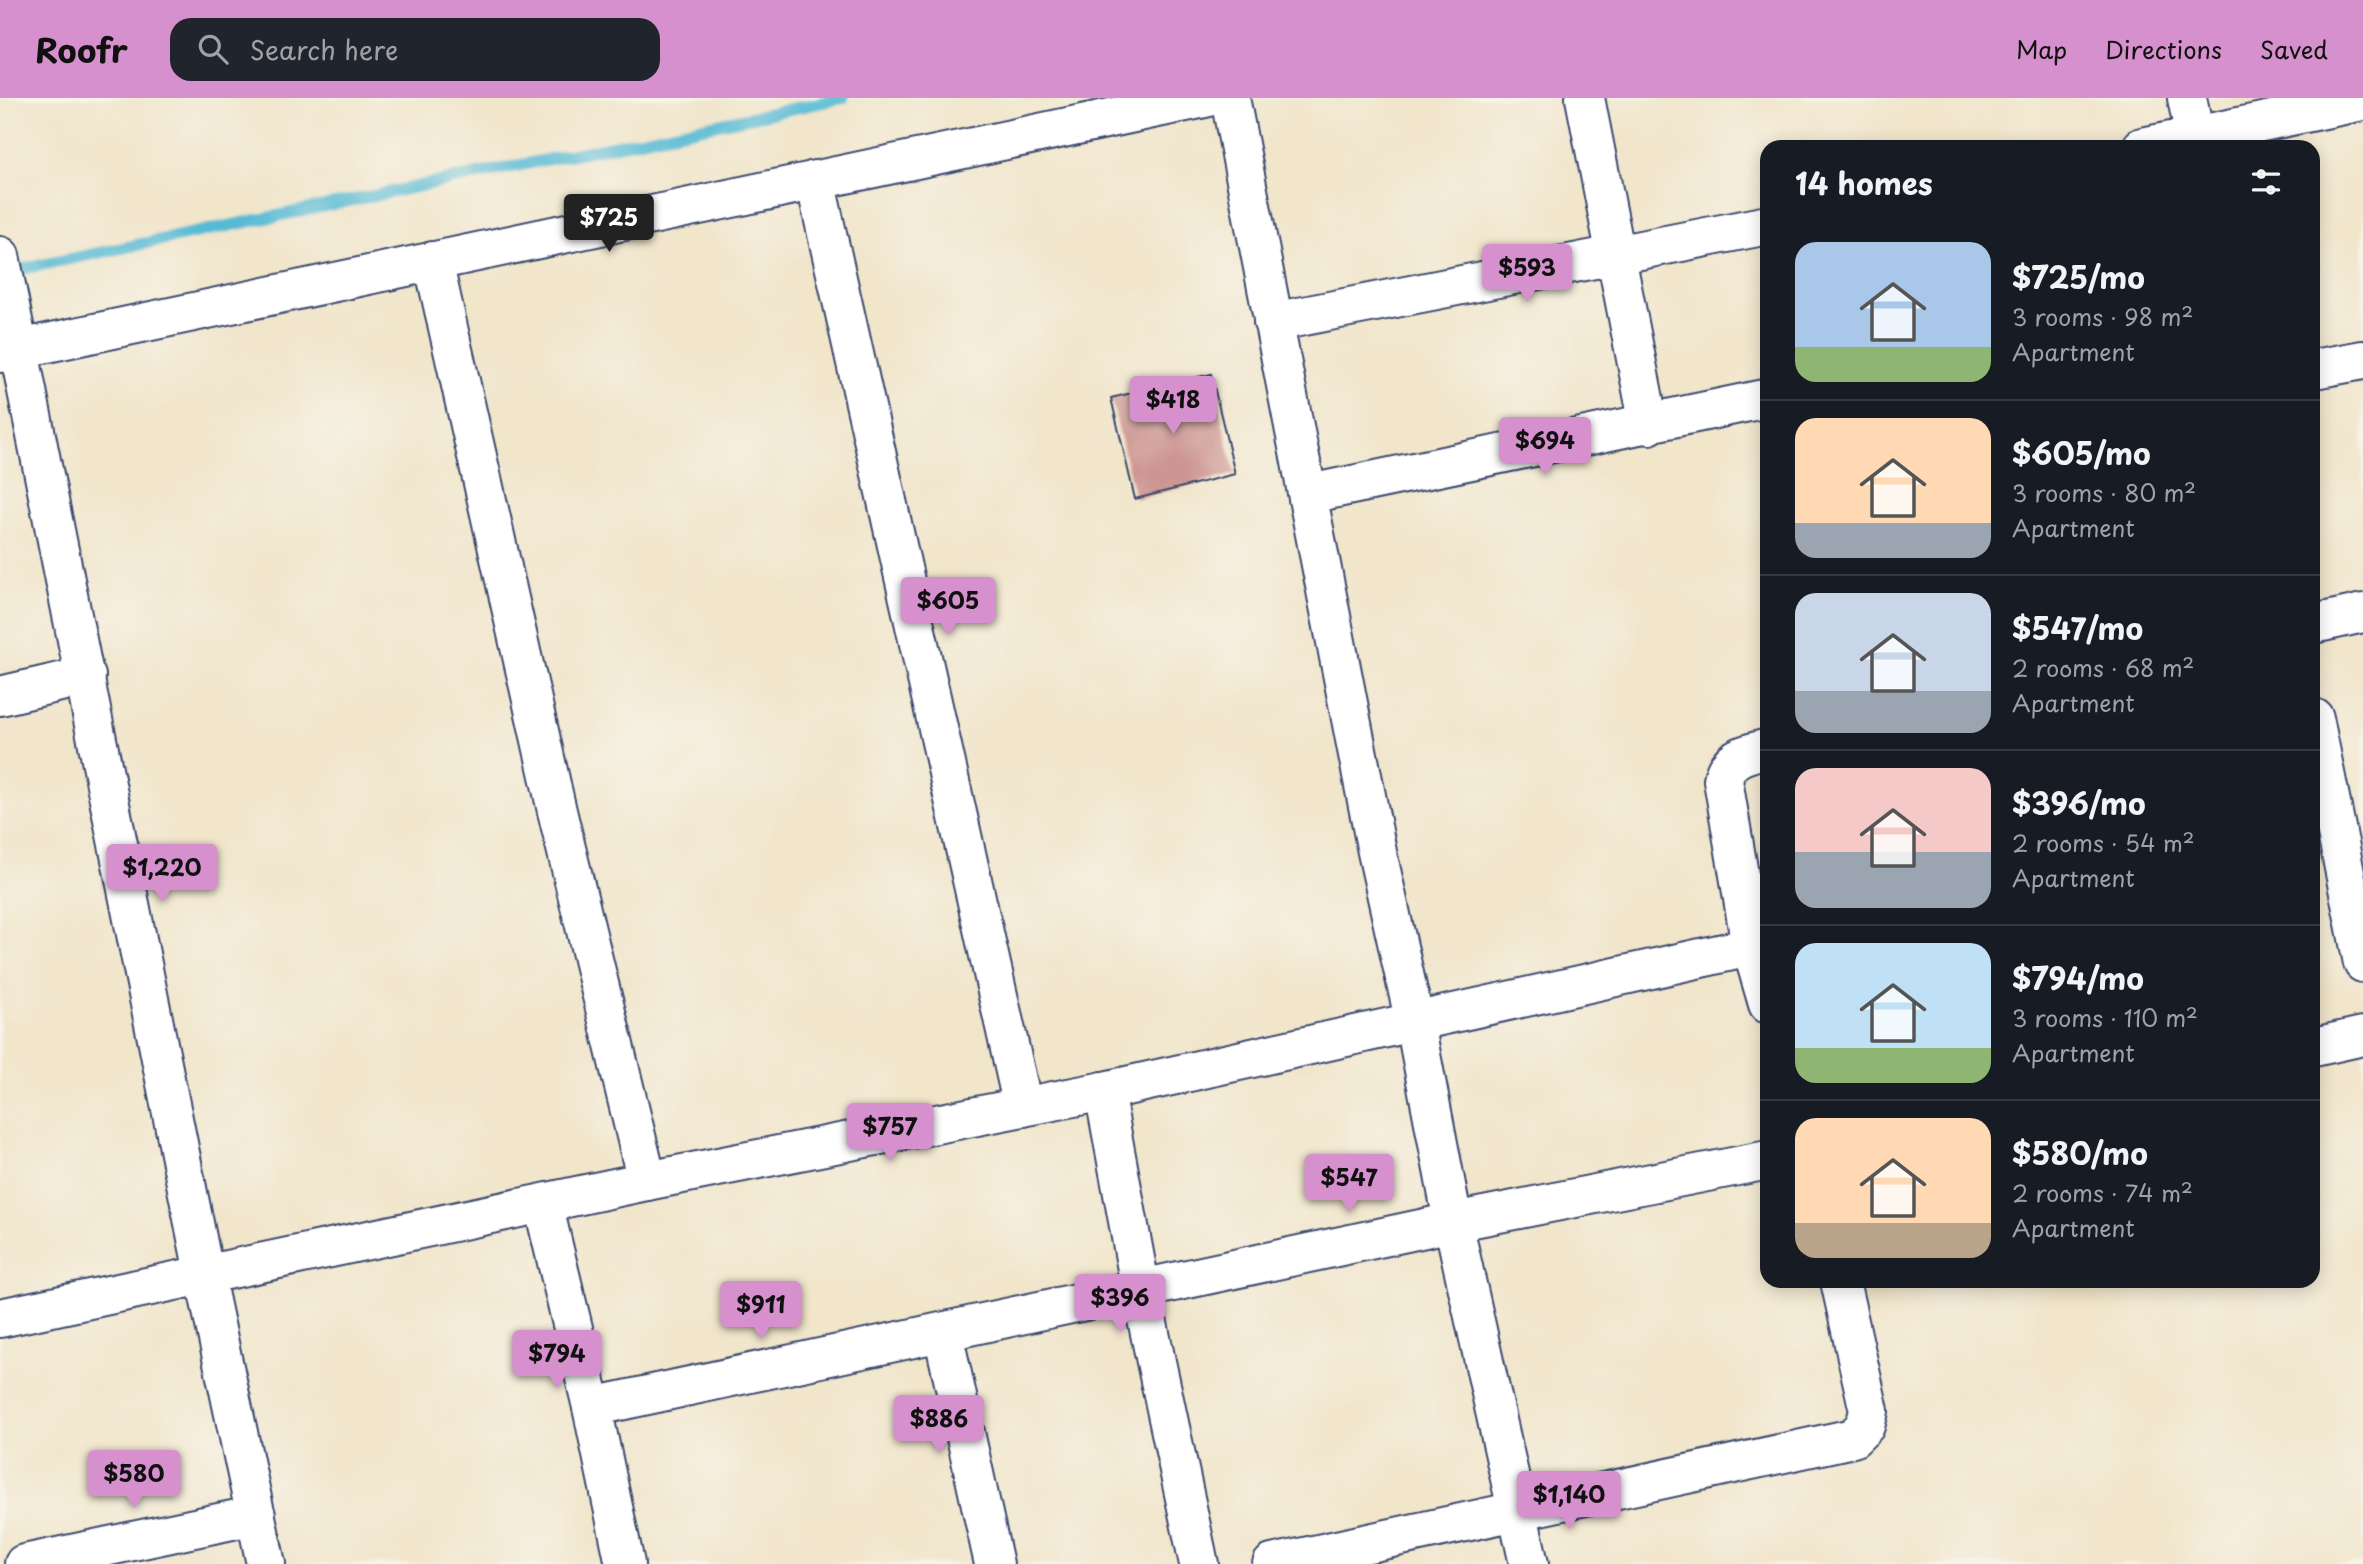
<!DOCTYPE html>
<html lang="en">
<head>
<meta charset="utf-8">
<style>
  body { margin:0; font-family:"Playpen Sans",sans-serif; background:#20242c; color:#f1f3f6; height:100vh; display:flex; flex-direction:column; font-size:26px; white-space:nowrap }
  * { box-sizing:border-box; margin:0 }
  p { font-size:23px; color:#9ea1a6 }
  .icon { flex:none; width:38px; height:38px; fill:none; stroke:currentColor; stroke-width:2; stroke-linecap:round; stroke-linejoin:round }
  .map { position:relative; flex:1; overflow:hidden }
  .details { position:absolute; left:1760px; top:42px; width:560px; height:1148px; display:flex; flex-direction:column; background:#171b24; border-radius:21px; box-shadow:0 4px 18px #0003 }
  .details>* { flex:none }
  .price { position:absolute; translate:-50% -60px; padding:0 16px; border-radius:7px; background:#d690ce; color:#111; font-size:23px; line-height:46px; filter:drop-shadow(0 2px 4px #0008) }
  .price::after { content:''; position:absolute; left:50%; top:42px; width:21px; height:16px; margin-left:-10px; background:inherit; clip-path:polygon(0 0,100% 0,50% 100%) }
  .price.selected { background:#222; color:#fff }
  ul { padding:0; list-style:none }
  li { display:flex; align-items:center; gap:21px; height:175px; padding:0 35px }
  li+li { border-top:2px solid #363941 }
  li span { display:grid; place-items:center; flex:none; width:196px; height:140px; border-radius:21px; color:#555 }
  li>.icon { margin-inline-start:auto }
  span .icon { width:84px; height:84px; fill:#fffc; stroke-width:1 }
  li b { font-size:30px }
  h2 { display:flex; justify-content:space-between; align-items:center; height:84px; padding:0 35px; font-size:30px }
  header { display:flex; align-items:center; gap:42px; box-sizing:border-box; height:98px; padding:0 35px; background:#d690ce; color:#111 }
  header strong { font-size:33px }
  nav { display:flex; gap:38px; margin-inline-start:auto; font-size:24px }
  .search { width:490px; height:63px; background:#20242c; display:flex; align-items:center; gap:18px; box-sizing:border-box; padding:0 24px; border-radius:21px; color:#9ea1a6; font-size:26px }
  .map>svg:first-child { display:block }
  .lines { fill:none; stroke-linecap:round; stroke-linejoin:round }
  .stream { stroke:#55bad4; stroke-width:12 }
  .building { fill:#cd9693 }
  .minor-casing { stroke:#3b4a6e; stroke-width:42 }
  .minor { stroke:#fff; stroke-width:38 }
</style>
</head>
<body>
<header>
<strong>Roofr</strong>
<div class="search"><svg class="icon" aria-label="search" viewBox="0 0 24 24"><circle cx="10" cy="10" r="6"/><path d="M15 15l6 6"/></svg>Search here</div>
<nav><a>Map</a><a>Directions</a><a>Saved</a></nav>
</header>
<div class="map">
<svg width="2363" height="1466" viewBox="0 0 2363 1466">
  <rect width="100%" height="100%" fill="#f7f3e8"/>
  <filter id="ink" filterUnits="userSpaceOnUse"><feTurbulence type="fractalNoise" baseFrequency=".0143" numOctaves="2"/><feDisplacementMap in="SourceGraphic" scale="14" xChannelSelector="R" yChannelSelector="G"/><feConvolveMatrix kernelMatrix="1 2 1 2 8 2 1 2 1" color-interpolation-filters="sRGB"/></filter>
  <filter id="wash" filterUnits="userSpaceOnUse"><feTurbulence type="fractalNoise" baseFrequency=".00686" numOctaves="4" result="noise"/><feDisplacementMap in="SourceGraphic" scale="28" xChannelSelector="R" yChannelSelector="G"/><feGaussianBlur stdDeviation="1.57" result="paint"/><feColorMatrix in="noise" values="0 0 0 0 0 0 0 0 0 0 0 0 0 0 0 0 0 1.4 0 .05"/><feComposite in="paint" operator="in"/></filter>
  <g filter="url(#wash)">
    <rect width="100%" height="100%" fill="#f1e5ca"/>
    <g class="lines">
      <polyline class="stream" points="7,174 843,0"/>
    </g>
    <g id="blocks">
      <polygon class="building" points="1211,276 1235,376 1135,401 1111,300"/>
    </g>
  </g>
  <g filter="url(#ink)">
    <use href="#blocks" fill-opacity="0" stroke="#3b4a6e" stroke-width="2"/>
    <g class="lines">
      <g class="minor-casing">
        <g id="minor">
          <polyline points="1230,0 1377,754 1415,925 1453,1124 1529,1466"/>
          <polyline points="1585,0 1649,327"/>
          <polyline points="2187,0 2197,49"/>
          <polyline points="2142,49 2363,3"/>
          <polyline points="815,82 1023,1009"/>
          <polyline points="0,158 204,1175 266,1466"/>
          <polyline points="433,163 557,713 647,1083"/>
          <polyline points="1273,224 1768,127"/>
          <polyline points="0,255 1205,0"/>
          <polyline points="2314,271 2363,262"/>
          <polyline points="1309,396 1768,300"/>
          <polyline points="2314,526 2363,515"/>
          <polyline points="0,598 86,578"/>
          <polyline points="2314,620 2363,865"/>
          <path d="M1768,650C1746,656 1728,658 1723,682L1751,848L1768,906"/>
          <polyline points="2314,949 2363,938"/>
          <polyline points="1104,993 1141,1193 1199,1466"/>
          <polyline points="543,1106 592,1309 625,1466"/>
          <polyline points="0,1220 647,1083 1104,993 1768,845"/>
          <polyline points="943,1235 994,1466"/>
          <polyline points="592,1309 1453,1124 1768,1062"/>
          <polyline points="24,1466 256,1417"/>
          <polyline points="1272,1466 1853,1340 1865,1328 1869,1313 1840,1183"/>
        </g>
      </g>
      <use href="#minor" class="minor"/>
    </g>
  </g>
</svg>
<b class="price selected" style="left:609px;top:156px">$725</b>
<b class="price" style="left:1527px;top:206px">$593</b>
<b class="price" style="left:1173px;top:338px">$418</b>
<b class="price" style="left:1545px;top:379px">$694</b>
<b class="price" style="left:948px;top:539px">$605</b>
<b class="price" style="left:162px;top:806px">$1,220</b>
<b class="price" style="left:890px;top:1065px">$757</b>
<b class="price" style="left:1349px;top:1116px">$547</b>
<b class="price" style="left:1120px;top:1236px">$396</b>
<b class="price" style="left:761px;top:1243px">$911</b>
<b class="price" style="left:557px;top:1292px">$794</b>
<b class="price" style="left:939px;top:1357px">$886</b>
<b class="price" style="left:134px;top:1412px">$580</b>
<b class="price" style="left:1569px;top:1433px">$1,140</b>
<section class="details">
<h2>14 homes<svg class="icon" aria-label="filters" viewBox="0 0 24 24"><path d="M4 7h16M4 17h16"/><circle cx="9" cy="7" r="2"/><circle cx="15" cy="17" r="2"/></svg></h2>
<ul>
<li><span style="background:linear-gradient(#a9c7e8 75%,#8fb573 0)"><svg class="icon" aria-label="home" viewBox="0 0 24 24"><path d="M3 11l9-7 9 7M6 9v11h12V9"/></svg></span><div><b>$725/mo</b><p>3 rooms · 98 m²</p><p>Apartment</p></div></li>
<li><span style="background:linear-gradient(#ffd9b3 75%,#9aa5b1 0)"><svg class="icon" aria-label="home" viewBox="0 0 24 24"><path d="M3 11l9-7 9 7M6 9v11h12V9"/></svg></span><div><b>$605/mo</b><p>3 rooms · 80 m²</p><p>Apartment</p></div></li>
<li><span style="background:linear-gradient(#c9d6e8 70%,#9aa5b1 0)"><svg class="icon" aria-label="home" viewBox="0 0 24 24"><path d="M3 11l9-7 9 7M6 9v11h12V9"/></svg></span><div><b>$547/mo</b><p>2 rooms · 68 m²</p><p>Apartment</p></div></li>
<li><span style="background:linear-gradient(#f6c9c9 60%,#9aa5b1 0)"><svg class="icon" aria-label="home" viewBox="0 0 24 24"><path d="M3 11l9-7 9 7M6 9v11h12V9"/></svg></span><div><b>$396/mo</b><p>2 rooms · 54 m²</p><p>Apartment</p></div></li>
<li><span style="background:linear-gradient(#bfe0f5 75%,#8fb573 0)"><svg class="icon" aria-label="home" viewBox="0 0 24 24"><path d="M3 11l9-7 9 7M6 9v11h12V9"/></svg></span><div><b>$794/mo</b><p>3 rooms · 110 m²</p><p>Apartment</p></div></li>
<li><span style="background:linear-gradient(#ffd9b3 75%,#b9a48a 0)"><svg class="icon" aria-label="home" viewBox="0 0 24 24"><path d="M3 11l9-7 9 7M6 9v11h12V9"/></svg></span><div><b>$580/mo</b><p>2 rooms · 74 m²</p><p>Apartment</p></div></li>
</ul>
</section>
</div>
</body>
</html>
